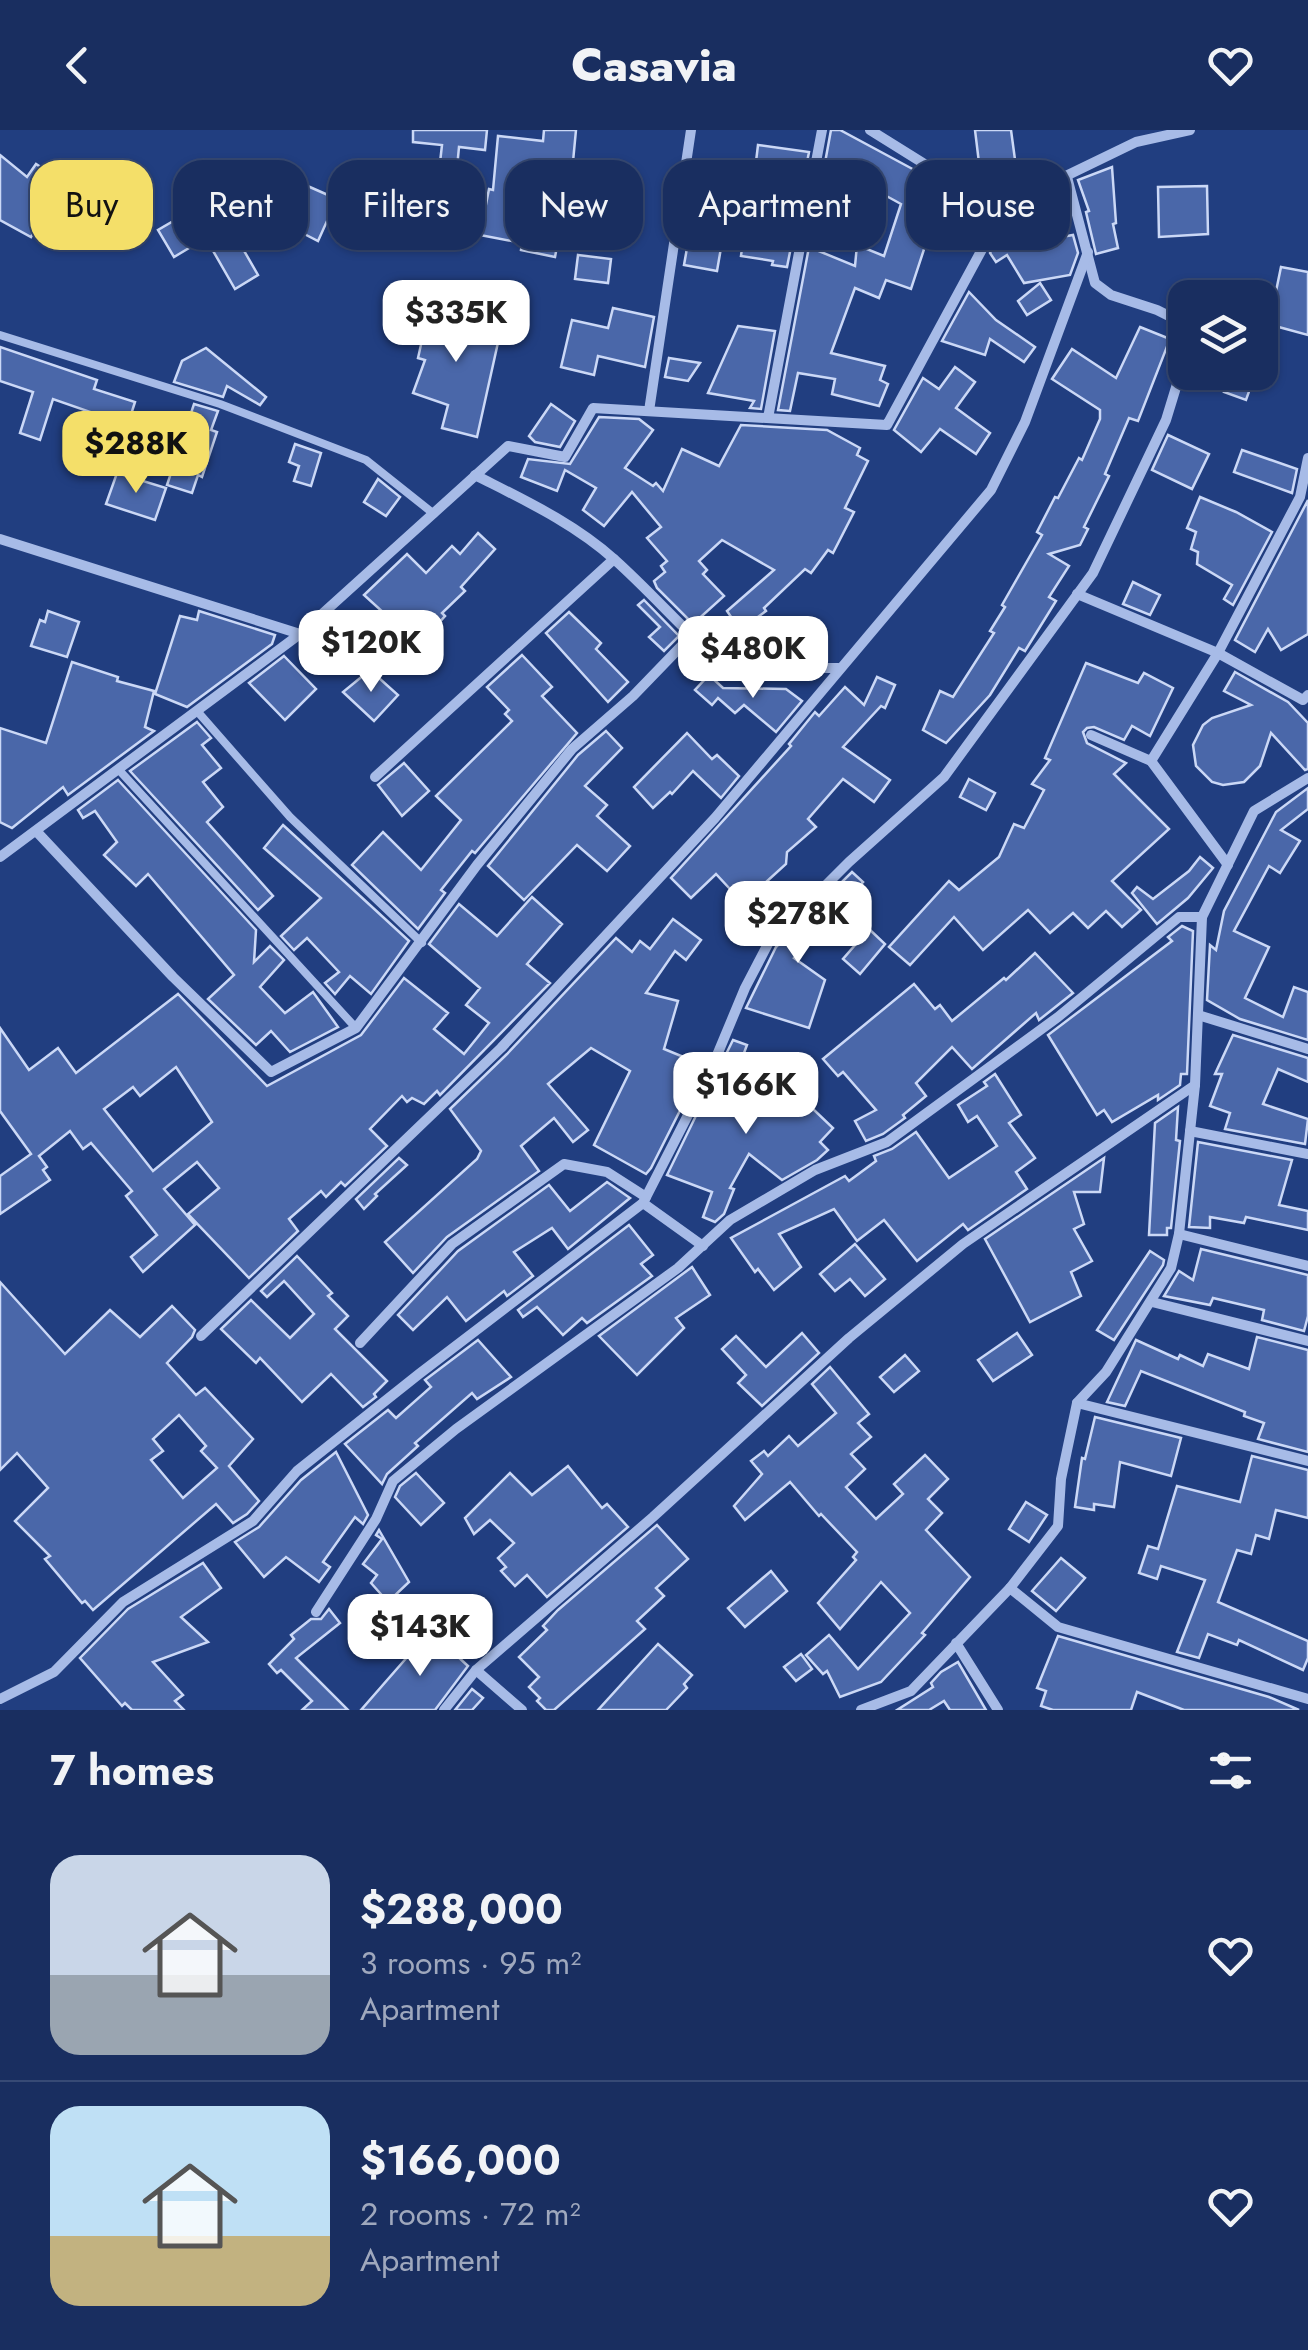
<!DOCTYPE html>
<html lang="en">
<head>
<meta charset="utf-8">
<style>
  body { margin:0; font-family:Jost,sans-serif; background:#263a69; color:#f1f3f6; height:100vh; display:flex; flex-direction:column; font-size:38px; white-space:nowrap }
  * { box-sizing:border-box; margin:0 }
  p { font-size:32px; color:#9fa8bd }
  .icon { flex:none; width:55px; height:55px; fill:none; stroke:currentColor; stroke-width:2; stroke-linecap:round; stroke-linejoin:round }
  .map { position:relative; height:1580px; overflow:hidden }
  .details { display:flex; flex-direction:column; background:#192e60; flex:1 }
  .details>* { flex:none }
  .hud { position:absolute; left:30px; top:30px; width:1250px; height:90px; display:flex; gap:20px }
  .controls { position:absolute; left:1168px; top:150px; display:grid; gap:20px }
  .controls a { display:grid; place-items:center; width:110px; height:110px; border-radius:20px; background:#192e60; box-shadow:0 2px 8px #0004,0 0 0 2px #374a75; font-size:50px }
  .price { position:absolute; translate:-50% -85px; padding:0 22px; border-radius:20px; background:#fff; color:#222; font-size:32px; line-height:65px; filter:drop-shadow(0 2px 5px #0008) }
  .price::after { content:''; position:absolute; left:50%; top:60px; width:30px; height:22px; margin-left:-15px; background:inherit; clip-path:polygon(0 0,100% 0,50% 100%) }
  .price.on { background:#f4df69; color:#111 }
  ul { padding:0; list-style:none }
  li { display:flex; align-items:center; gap:30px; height:250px; padding:0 50px }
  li+li { border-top:2px solid #374a75 }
  li span { display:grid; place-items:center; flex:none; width:280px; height:200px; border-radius:30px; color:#555 }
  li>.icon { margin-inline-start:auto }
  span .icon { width:120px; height:120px; fill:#fffc; stroke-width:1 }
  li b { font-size:42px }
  h2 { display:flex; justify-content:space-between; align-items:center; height:120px; padding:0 50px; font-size:42px }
  .chip { padding:0 35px; border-radius:30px; background:#192e60; box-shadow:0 2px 8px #0004,0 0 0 2px #374a75; font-size:35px; line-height:90px }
  .chip.on { background:#f4df69; color:#111 }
  header { display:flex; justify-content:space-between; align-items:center; height:130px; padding:0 50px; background:#192e60; font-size:45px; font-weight:800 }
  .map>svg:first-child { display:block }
  .building { fill:#4a67a9; stroke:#cbd8f6; stroke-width:2.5; fill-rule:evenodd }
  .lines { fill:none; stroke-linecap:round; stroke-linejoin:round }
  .lane { stroke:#a7bbe7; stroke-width:8 }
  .street { stroke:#a7bbe7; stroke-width:10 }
</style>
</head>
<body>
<header><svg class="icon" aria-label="back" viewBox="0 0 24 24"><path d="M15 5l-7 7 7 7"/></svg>Casavia<svg class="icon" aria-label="heart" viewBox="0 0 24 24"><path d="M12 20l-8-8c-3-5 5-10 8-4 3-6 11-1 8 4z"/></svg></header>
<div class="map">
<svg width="1308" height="1580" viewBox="0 0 1308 1580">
  <rect width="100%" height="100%" fill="#213e80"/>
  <g class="building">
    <polygon points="413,0 487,0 485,20 459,17 454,70 436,68 442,15 413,12"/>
    <polygon points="544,0 576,0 569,74 565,74 555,127 521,120 522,113 480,105 489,59 493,60 498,6 543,11"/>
    <polygon points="831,0 840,0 933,50 916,97 930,101 911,159 886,150 879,168 855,158 831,223 885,236 880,250 888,254 879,276 832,264 835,249 798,243 790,281 778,280 809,117 855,136 857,115 884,126 901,74 868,56 858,78 820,60"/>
    <polygon points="975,0 1011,0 1016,37 980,41"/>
    <polygon points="758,15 809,22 803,53 796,50 795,58 780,56 775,99 794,102 787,137 772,135 773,131 741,126 748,72 697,65 704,31 755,40"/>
    <polygon points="0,25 27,47 36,34 59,49 34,89 40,92 31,107 0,90"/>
    <polygon points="1112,37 1116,93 1113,94 1118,118 1096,124 1086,82 1089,81 1078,50"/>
    <polygon points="303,54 337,69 318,111 285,94"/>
    <polygon points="1207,56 1208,104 1159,107 1158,57"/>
    <polygon points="194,79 209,106 174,127 158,100"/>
    <polygon points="1007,92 1020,114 1073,105 1078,123 1070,145 1024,153 1007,125 996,132 990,123"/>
    <polygon points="235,105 258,145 235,159 212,119"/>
    <polygon points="689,107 722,112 717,141 684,135"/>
    <polygon points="578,125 611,129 608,153 575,149"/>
    <polygon points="1281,137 1308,142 1308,205 1264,193 1270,170 1274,171"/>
    <polygon points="1040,153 1051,170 1027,185 1018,171"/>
    <polygon points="969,162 996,190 1035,217 1024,232 990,209 985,225 942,211"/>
    <polygon points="418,167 453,178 450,189 501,199 477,307 442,298 448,275 413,263 425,230 418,228 427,188 413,184"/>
    <polygon points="613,178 654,187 645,237 598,226 594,245 561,237 572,190 608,198"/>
    <polygon points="738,196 775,201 761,279 750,278 754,271 708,263"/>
    <polygon points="1140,197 1170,209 1138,291 1129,288 1105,344 1109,346 1084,397 1088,399 1080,415 1049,424 1069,436 1049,467 1056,471 1025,521 1019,518 990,565 946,613 923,600 940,561 953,567 994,503 990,501 1005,477 1002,475 1042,405 1037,402 1055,367 1058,368 1079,328 1082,330 1100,289 1100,280 1052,249 1072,219 1116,248"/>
    <polygon points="0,217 97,250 94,259 135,272 113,341 81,332 96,284 53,269 40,310 20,303 33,262 0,251"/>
    <polygon points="206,218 266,267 260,275 227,256 223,267 174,252 182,231"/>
    <polygon points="669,228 700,233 688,251 665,247"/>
    <polygon points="955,237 975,252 956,278 990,303 976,324 940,299 921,322 894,300 923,248 939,259"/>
    <polygon points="1196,242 1256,242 1246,270 1224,262 1226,256 1196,245"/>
    <polygon points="194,274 218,281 211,300 217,302 202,347 198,345 192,363 167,355"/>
    <polygon points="551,274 575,291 560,317 535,312 529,306"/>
    <polygon points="599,287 639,289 653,300 625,338 653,356 656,353 663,361 682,319 719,336 741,295 827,300 860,318 857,325 868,331 845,378 854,382 833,423 828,420 811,443 805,439 764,478 766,481 740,500 727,481 774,440 722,410 699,431 707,440 703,444 724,466 693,494 657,458 654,451 665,442 661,436 667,431 647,408 661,397 632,362 604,396 583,380 596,358 565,340 557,361 521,347 528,329 570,334"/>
    <polygon points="1168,305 1209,324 1192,359 1152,340"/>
    <polygon points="295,314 321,323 311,356 294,351 299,336 289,332"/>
    <polygon points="1242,320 1297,339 1292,363 1234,342"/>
    <polygon points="117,343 166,358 155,390 106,374"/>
    <polygon points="378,349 400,367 386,386 364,372"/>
    <polygon points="1200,367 1236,382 1272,402 1233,475 1224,469 1232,455 1197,434 1198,422 1191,419 1196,402 1187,398"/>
    <polygon points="1308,370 1308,504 1281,520 1268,499 1255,522 1235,510"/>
    <polygon points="478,403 495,419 461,457 465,461 442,483 445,486 419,515 364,465 407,424 426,443 452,416 460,424"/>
    <polygon points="1133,452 1160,465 1150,485 1123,474"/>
    <polygon points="644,470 679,506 664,521 649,507 660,497 638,475"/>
    <polygon points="48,481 79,492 67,527 31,516 40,490 45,492"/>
    <polygon points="199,481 275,505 272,514 187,577 155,564 180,486 197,490"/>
    <polygon points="569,482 601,513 596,519 628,552 608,572 546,503"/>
    <polygon points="522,525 552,557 542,566 577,603 475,723 472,721 441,760 445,763 418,799 352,735 383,702 421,740 461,690 436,666 512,591 505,584 509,580 487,557"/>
    <polygon points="284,526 316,559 285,590 249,553"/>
    <polygon points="72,532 118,547 117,551 154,561 145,597 154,601 68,665 63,657 12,698 0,692 0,598 46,613"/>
    <polygon points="1086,533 1138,553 1144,543 1173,558 1150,606 1132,596 1124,610 1094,597 1087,598 1083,602 1087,613 1126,633 1114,644 1169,699 1112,751 1141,780 1122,797 1106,781 1088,798 1073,783 1050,803 1028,780 983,820 954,787 910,835 889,817 949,751 959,760 999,727 1014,694 1024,698 1044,660 1032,654 1050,630 1045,628"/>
    <polygon points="370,540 398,565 374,591 343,562"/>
    <polygon points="1235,542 1288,572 1308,593 1308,639 1305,640 1271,603 1260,636 1244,652 1223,655 1212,652 1196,636 1193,615 1203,595 1212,588 1251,575 1224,561"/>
    <polygon points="709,545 723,558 786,559 802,571 776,602 744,575 735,583 718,568 712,575 695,560"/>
    <polygon points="877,547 895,555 885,578 881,576 843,617 890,650 874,672 843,649 808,689 816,697 787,722 786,734 743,773 716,744 691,768 671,748 791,616 789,614 815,582 819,586 845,557 864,575"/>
    <polygon points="197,592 211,608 202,615 221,638 203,652 223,677 207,692 273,766 258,780 130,641"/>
    <polygon points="606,601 622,618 585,656 607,675 597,686 630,716 607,741 577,715 524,770 488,736 578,625"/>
    <polygon points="687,603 712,629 717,625 739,646 721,668 693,641 672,664 670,662 653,678 634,657"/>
    <polygon points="404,633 429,661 402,686 378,655"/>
    <polygon points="969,649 995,663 986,680 960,667"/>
    <polygon points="118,650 256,800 254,832 270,816 284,830 260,857 285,883 313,862 338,897 290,922 271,901 256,915 208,869 234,845 148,744 136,756 104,725 117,712 95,681 83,688 78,680"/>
    <polygon points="1308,658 1308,679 1281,700 1300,711 1280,743 1269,736 1234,801 1269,817 1245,868 1283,887 1294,857 1308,862 1308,910 1240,889 1207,870 1210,815 1216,820 1224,781 1276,682"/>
    <polygon points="283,695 409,811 371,864 350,846 335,864 325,853 339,842 307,808 294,820 281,806 321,768 264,718"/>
    <polygon points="1200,727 1213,738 1188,768 1157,794 1132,763 1137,757 1153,769 1189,741"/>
    <polygon points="852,742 863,752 794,828 825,850 809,898 746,878 776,817"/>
    <path d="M532,767L562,794L527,834L550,853L440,965L437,961L424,974L412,968L407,972L402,966L370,999L387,1016L345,1056L341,1052L326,1067L321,1061L289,1089L298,1101L249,1148L188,1084L219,1058L197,1032L164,1059L195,1095L143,1142L131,1127L157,1105L126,1066L132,1061L91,1013L83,1019L70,1001L39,1026L47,1037L43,1040L50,1050L0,1084V1046L31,1024L0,981V898L29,940L58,918L76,943L178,864L267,956L361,905L404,848L448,883L434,899L464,924L489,893L466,875L480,858L429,814L459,774L497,806ZM176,937L212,992L153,1041L104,979L133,957L140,966Z"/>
    <polygon points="673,789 701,810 686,830 675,821 646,863 678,871 664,919 703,935 651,1038 646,1044 594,1015 630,941 591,918 548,954 588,1000 573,1012 554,988 521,1016 539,1041 447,1107 413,1143 385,1112 477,1029 481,1021 450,979 507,924 616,808 632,822 640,811 650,819"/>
    <polygon points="1182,796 1193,801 1187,944 1181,944 1180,955 1158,970 1158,965 1112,992 1104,980 1097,985 1048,905 1172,811 1168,807"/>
    <polygon points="869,799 885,814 860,844 843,829"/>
    <polygon points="1035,823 1073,863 1039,890 1036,883 972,939 952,917 916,953 926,966 903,985 905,988 883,1004 866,1011 855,991 876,980 843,942 838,946 823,929 914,854 935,879 940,875 952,891 1004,848 1006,850"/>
    <polygon points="1233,905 1308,928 1308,952 1278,939 1263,974 1308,989 1305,1014 1225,999 1230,983 1210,976 1222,944 1215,944"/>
    <polygon points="733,910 747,915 729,963 768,979 790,957 833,998 820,1012 828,1020 817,1030 782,1050 749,1024 730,1058 734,1059 724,1084 715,1092 703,1087 712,1062 667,1045"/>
    <polygon points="995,944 1021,985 1009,993 1035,1028 1016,1042 1027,1059 968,1100 963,1094 917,1131 884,1090 857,1111 834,1079 779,1104 801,1137 774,1160 758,1139 755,1142 731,1108 845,1046 849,1051 876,1031 874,1026 892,1019 916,1002 949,1048 997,1016 977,986 968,992 958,975 987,956 984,952"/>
    <polygon points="1178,977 1176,1010 1180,1011 1171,1098 1167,1098 1167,1105 1149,1105 1155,993"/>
    <polygon points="1198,1012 1292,1030 1279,1075 1308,1081 1308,1100 1246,1087 1244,1093 1210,1087 1210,1098 1189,1097"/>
    <polygon points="399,1028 407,1035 375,1064 377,1066 364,1079 356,1069"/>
    <polygon points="1104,1028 1100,1062 1074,1062 1084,1094 1074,1099 1092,1131 1071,1142 1081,1166 1030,1192 985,1109"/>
    <polygon points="607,1052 630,1068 568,1119 552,1098 514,1122 533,1146 507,1166 504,1161 466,1191 447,1167 413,1200 398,1185 458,1121 549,1055 570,1081"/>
    <polygon points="629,1095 653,1125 641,1134 652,1146 587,1193 582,1188 563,1205 537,1177 523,1187 518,1180"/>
    <polygon points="855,1114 885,1149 865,1166 850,1149 835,1161 820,1144"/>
    <polygon points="1201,1119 1308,1145 1308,1186 1304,1201 1262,1190 1264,1180 1213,1168 1210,1175 1164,1166 1179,1141 1193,1150"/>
    <polygon points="1150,1121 1164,1130 1163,1135 1114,1210 1097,1200"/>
    <polygon points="297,1126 332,1163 328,1166 348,1186 335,1199 387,1251 374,1264 376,1267 363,1277 331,1244 302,1272 260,1228 256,1233 221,1199 251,1170 290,1208 314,1184 284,1151 267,1167 261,1161"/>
    <polygon points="692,1137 710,1165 676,1188 684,1198 637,1245 599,1206"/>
    <path d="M0,1152L65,1224L110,1180L140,1207L172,1176L195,1200L192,1207L167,1233L196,1265L205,1258L253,1309L229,1336L259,1371L247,1384L233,1393L216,1374L93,1480L85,1471L82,1473L45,1429L50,1426L15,1391L48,1358L17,1323L0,1340ZM179,1285L206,1316L201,1321L217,1338L183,1368L151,1330L163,1321L153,1309Z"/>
    <polygon points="802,1203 819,1223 762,1276 738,1253 746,1245 722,1219 736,1206 766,1237"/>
    <polygon points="1017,1203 1032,1225 993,1251 978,1230"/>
    <polygon points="1257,1207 1308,1220 1308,1322 1258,1309 1264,1293 1244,1286 1245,1282 1141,1241 1125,1276 1107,1272 1136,1210 1178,1229 1180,1225 1203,1236 1208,1224 1249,1239"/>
    <polygon points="478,1210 511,1247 477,1269 472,1263 415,1313 418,1316 387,1344 382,1354 345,1314 388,1280 396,1288 431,1257 425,1250"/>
    <polygon points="905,1225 919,1241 894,1262 880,1247"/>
    <polygon points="830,1237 869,1284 858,1293 871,1307 851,1324 865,1339 846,1357 876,1389 903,1364 894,1354 925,1325 948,1349 928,1369 942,1383 926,1400 970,1447 922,1503 925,1505 881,1552 840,1567 827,1541 823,1544 806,1525 829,1505 858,1539 910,1483 881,1452 840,1499 818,1473 856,1430 853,1427 857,1422 821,1384 819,1386 790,1352 745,1390 734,1376 762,1344 751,1331 764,1321 768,1326 789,1306 798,1316 836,1283 812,1254"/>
    <polygon points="1095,1287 1181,1308 1171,1346 1120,1332 1114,1377 1094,1374 1094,1380 1075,1377 1082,1328 1085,1329"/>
    <polygon points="336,1322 368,1385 363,1394 355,1387 323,1432 330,1437 319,1452 286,1427 264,1447 235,1412 259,1397 301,1350"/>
    <polygon points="1252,1326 1308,1340 1308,1388 1276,1380 1269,1409 1256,1405 1251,1424 1237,1420 1218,1472 1308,1511 1308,1528 1303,1540 1239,1510 1237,1515 1208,1504 1199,1528 1177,1522 1205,1450 1161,1436 1157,1449 1139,1443 1148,1416 1158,1419 1177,1356 1240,1372"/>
    <polygon points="568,1336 602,1378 607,1374 628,1397 547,1467 527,1445 515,1456 501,1441 506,1437 498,1428 514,1413 490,1390 474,1404 465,1388 510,1343 532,1365"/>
    <polygon points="416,1343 444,1373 421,1395 395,1367 400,1356"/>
    <polygon points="1026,1372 1047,1385 1029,1412 1009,1399"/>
    <polygon points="657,1395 688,1429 656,1458 664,1466 637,1491 645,1499 554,1580 546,1580 537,1571 540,1568 529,1557 539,1547 519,1527 547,1500 543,1496 558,1480"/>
    <polygon points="379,1400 409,1452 388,1472 371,1453 377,1445 363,1434 382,1409 376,1405"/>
    <polygon points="1061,1428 1085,1448 1056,1481 1032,1461"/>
    <polygon points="203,1433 221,1458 181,1487 208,1512 153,1532 183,1565 175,1571 184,1580 132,1580 125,1573 122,1576 80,1528 128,1479"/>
    <polygon points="771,1441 787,1461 745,1497 728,1478"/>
    <polygon points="329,1479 340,1493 296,1528 348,1580 302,1580 312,1571 281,1540 277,1543 269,1534 294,1509 291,1505 311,1489 321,1489"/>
    <polygon points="430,1501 468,1536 435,1580 361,1580"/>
    <polygon points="1058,1506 1269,1567 1299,1580 1184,1580 1137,1562 1131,1580 1053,1580 1041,1576 1046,1561 1037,1558"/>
    <polygon points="658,1514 692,1545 684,1554 687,1558 666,1580 598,1580"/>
    <polygon points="801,1524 812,1539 796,1551 784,1537"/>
    <polygon points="958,1532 986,1580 950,1580 944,1571 929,1580 897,1580 933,1557 931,1553 941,1542"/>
    <polygon points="472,1559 483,1568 472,1580 455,1580"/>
  </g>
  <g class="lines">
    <g class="lane">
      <polyline points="0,205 220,274 366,330 434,384"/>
      <polyline points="197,581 290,687 422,813"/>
      <polyline points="119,640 356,898"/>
    </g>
    <g class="street">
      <polyline points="870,0 955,53 1006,75 1136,12 1190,0"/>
      <polyline points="1067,47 1095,153 1111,165 1157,180 1185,194"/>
      <polyline points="649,281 691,0"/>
      <polyline points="768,288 822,0"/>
      <path d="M475,345C524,370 574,393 615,430C654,465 687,504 727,538H838"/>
      <polyline points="0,409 300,504"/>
      <polyline points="1077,464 1218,523 1303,570 1308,565"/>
      <polyline points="1091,605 1151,631 1228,735"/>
      <polyline points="1151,631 1218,523 1300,367 1308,328"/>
      <polyline points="375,647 614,429"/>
      <polyline points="37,702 173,847 271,942 356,898 477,735 572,619 633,566 690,507"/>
      <polyline points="0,727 300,504 508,316 565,327 593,278 887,295 1006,75"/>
      <polyline points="1198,885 1308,919"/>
      <polyline points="1190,1001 1308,1024"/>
      <polyline points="643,1073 703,1116"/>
      <polyline points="1179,1104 1308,1136"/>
      <polyline points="1152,1172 1308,1211"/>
      <polyline points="201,1206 501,918 715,688 991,360 1025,292 1088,122"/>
      <polyline points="360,1213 452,1114 564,1034 607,1042 646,1067"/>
      <polyline points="1077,1273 1308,1331"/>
      <polyline points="1010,1458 1058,1497 1308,1569"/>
      <polyline points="316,1482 376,1389 393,1351 456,1299 678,1138 730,1090 815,1040 887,1012 1058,887 1179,787 1202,787 1254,681 1308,648"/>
      <polyline points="956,1513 998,1580"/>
      <polyline points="476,1540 522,1580"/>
      <polyline points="0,1569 54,1542 123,1472 253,1391 297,1341 419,1244 643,1073 710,942 745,858 769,812 849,732 944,647 1093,443 1166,290 1185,228"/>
      <polyline points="444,1580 476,1540 653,1387 849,1208 963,1114 1195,955"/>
      <polyline points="861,1580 911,1561 1010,1458 1058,1396 1061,1349 1077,1273 1106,1242 1171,1138 1179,1104 1195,955 1202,787"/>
    </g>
  </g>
</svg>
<div class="controls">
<a><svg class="icon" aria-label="layers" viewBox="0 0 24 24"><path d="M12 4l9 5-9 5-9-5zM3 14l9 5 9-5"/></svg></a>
</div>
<b class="price" style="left:456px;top:235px">$335K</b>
<b class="price on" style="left:136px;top:366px">$288K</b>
<b class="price" style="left:371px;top:565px">$120K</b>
<b class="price" style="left:753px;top:571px">$480K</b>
<b class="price" style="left:798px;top:836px">$278K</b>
<b class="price" style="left:746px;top:1007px">$166K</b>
<b class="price" style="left:420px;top:1549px">$143K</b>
<div class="hud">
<a class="chip on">Buy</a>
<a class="chip">Rent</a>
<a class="chip">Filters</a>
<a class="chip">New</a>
<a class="chip">Apartment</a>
<a class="chip">House</a>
</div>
</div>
<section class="details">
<h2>7 homes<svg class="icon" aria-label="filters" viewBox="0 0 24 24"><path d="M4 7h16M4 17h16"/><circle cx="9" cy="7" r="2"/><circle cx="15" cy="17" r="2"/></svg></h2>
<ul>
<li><span style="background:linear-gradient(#c9d6e8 60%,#9aa5b1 0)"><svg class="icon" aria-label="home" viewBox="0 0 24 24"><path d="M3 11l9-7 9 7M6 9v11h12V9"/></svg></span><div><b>$288,000</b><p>3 rooms · 95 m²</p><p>Apartment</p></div><svg class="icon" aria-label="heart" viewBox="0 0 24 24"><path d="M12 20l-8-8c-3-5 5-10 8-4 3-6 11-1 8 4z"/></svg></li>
<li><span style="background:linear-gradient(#bfe0f5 65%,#c2b280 0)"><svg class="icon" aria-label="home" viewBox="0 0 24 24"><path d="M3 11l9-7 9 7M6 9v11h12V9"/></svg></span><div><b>$166,000</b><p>2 rooms · 72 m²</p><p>Apartment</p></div><svg class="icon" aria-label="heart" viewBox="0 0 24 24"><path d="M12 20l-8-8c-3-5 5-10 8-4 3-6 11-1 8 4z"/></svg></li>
</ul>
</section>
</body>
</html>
